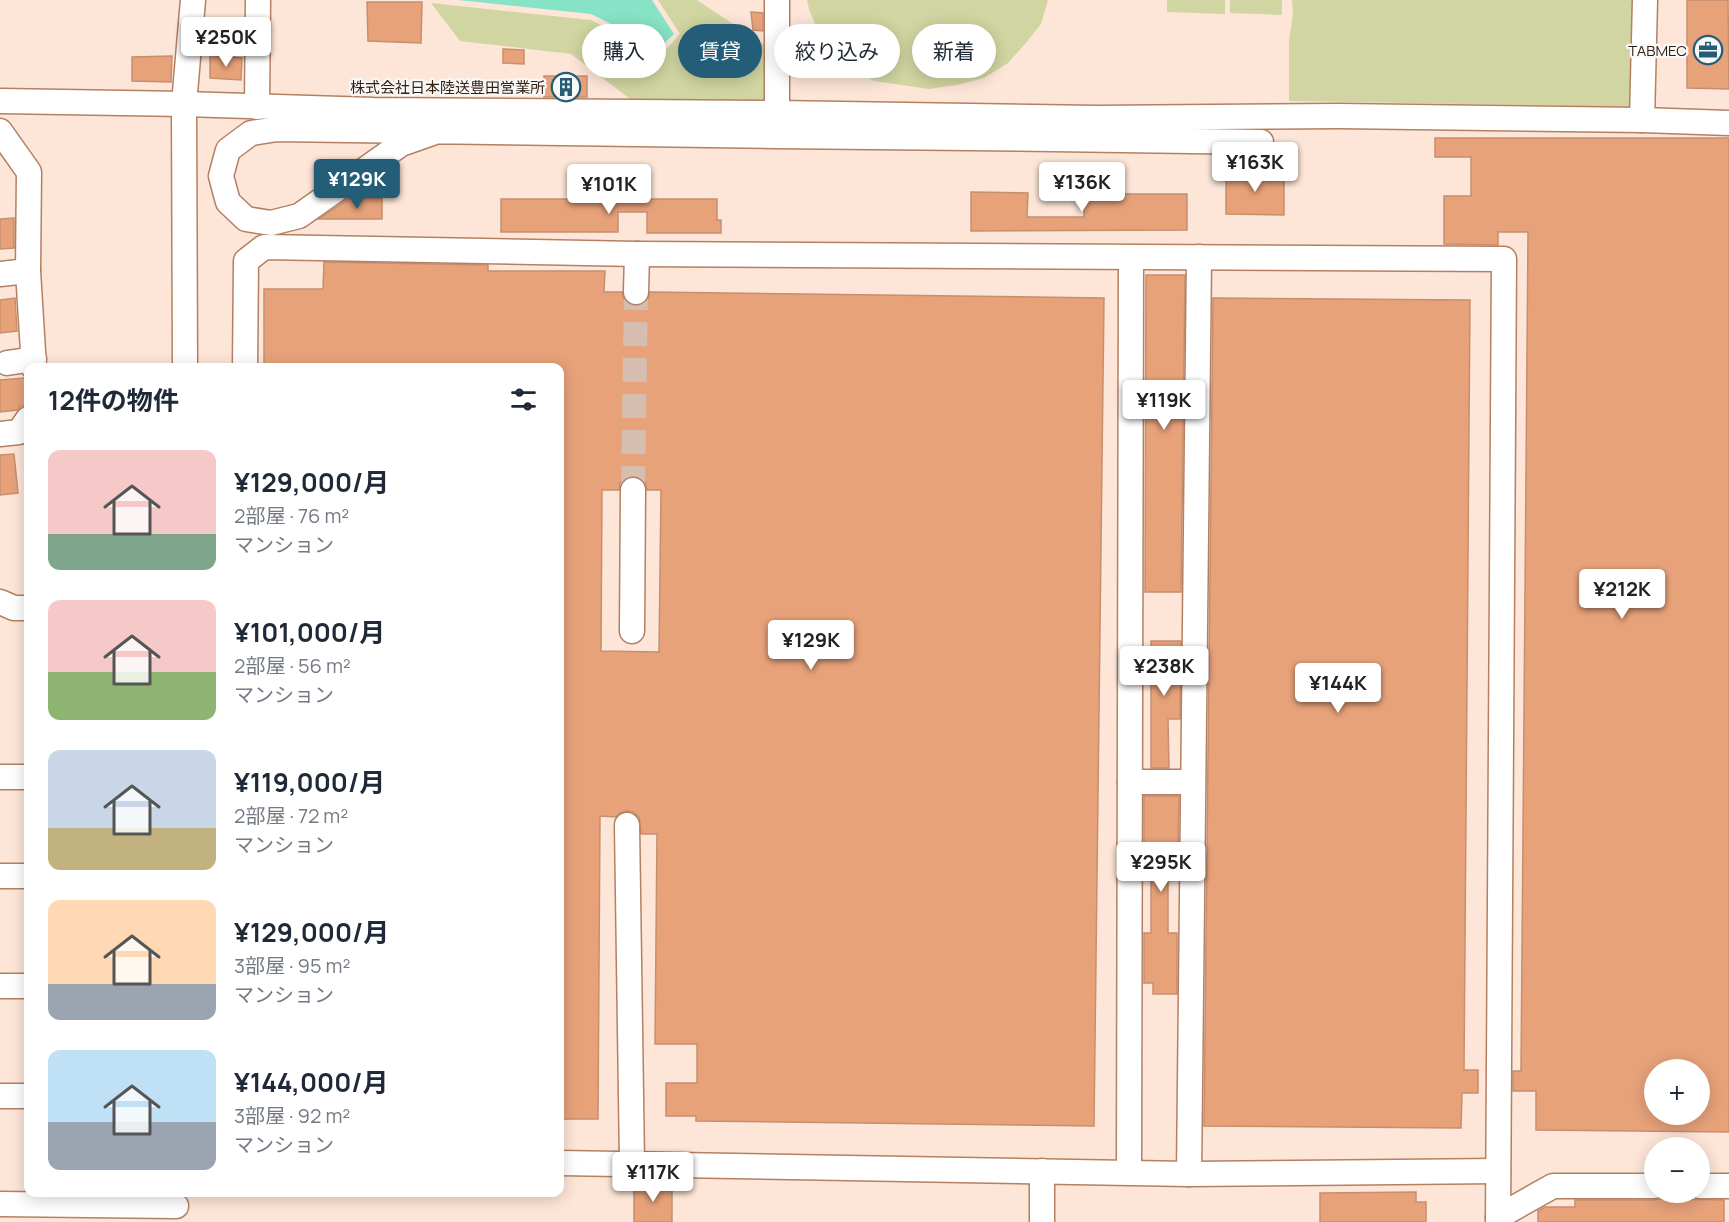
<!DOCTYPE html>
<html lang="ja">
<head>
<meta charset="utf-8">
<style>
  body { margin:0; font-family:Manrope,"Noto Sans JP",sans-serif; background:#f6f6f7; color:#1f2937; height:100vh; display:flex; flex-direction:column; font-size:22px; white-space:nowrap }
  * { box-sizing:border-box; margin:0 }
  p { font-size:20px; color:#747a83 }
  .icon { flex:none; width:33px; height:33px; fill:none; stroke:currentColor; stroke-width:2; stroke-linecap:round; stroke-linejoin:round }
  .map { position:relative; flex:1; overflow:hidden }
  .details { position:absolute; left:24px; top:363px; width:540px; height:834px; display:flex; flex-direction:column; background:#fff; border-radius:12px; box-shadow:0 3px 15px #0003 }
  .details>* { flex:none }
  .banner { position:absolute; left:582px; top:24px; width:570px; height:54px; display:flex; gap:12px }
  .buttons { position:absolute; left:1644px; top:1059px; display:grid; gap:12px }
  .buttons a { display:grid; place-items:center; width:66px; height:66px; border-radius:50%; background:#fff; box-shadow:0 3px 15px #0003; font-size:30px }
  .price { position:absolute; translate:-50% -51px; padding:0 14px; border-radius:6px; background:#fff; color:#222; font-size:20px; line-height:39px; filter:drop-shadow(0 2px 3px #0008) }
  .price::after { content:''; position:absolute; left:50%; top:36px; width:18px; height:14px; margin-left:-9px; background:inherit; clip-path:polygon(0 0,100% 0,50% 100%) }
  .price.active { background:#245d77; color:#fff }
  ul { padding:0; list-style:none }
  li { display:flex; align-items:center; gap:18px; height:150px; padding:0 24px }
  li span { display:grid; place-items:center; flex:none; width:168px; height:120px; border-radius:12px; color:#555 }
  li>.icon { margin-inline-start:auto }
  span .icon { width:72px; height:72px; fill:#fffc; stroke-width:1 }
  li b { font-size:26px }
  h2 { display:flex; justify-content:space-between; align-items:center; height:72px; padding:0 24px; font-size:26px }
  .tag { padding:0 21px; border-radius:27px; background:#fff; box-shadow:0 3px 15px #0003; font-size:21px; line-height:54px }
  .tag.active { background:#245d77; color:#fff }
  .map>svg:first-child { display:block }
  .green { fill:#d1d5a1 }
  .water { fill:#87e3c5 }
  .building { fill:#e7a27a; stroke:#c58f70; stroke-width:1.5; fill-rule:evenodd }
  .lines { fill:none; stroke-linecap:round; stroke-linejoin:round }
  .minor-tunnel { stroke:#d5beb0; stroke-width:24; stroke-dasharray:24 12; stroke-linecap:butt }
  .minor-casing { stroke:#b48061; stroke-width:27 }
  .minor { stroke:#fff; stroke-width:24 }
  .labels { text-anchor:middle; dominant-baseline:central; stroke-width:4.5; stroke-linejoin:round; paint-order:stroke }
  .poi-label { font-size:15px; fill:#331e12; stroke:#f8f8f8; text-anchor:end }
</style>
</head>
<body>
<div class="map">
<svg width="1729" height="1222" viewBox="0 0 1729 1222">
  <rect width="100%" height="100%" fill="#fde6d8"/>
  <g class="green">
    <polygon points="658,0 697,0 771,49 770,106 634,102 571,54 460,41 431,3 591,20 660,56 680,34"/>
    <polygon points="807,0 1048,0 1041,24 1025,44 1008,63 984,78 957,85 929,89 874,81 852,68 818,32 809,9"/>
    <polygon points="1167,0 1225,0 1225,14 1167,12"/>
    <polygon points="1230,0 1282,0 1282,15 1230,13"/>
    <polygon points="1292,0 1645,0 1642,107 1289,101 1289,41 1293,14"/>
  </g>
  <polygon class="water" points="458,0 652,0 674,34 659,48 591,14"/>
  <g class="building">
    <polygon points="1687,0 1728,0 1729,89 1687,88"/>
    <polygon points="367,2 422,2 421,43 368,41"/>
    <polygon points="751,12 763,13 763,31 753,30"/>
    <polygon points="503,49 524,50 524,64 503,63"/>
    <polygon points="210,55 242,58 241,80 210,78"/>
    <polygon points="172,56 171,82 132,81 132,57"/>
    <rect x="544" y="76" width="43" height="21"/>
    <path d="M1435,138H1729V1132L1536,1130V1091H1513V1071H1521L1528,232H1498V245L1444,244V196H1471V157H1435ZM1654,1070H1700V1114H1654Z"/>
    <polygon points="1226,172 1284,172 1284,215 1226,214"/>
    <polygon points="971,192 1028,193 1027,217 1084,217 1084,194 1187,194 1187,230 971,231"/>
    <polygon points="350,198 382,198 382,219 319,219"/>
    <polygon points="501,199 717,199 717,220 721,220 721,233 647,233 647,212 618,212 618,232 501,232"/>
    <polygon points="14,218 14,248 0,249 0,219"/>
    <path d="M324,262L488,265V271H605L604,292H622L624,299L629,304L635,306L643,304L648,299L650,292L1104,298L1094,1126L696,1121V1116H666V1083H697V1044H655L657,834H641L639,817L633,812L627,811L620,813L616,817L600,816L598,1119H560V368H264V289H323ZM634,476L641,478L645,482L647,490H661L659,652L601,651L602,490H619L620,483L626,478Z"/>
    <polygon points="1146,275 1185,275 1181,592 1145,592"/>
    <polygon points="15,298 17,331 0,333 0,300"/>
    <polygon points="1213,298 1470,300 1464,1070 1478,1070 1478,1093 1462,1093 1461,1128 1204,1126"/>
    <polygon points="24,378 28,381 28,405 21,406 17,410 0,412 0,380"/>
    <polygon points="14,454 18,493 0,495 0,455"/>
    <polygon points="1151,641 1181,641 1180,719 1168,719 1169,768 1151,768"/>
    <polygon points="1144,796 1179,796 1178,850 1168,850 1168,933 1177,933 1177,994 1153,994 1153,983 1144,983 1144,933 1151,933 1151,850 1144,850"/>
    <polygon points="672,1184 672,1222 634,1222 634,1185"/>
    <polygon points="1416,1192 1416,1202 1426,1202 1426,1222 1320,1222 1320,1193"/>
    <polygon points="1660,1199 1724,1200 1724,1222 1538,1222 1538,1211 1545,1207 1575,1207 1575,1200 1654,1200"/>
  </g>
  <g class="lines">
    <polyline class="minor-tunnel" points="633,490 636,292"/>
    <g class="minor-casing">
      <g id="minor">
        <polyline points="0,101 184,104 373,110 777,113 1096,118 1339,116 1642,120 1729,123"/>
        <polyline points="257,107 258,0"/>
        <polyline points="777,113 777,0"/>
        <polyline points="1642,120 1645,0"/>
        <polyline points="0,131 29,172 28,271 34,368"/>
        <path d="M438,131L401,144L299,216L271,223L246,219L228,202L221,176L228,150L251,133L277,129C443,131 610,134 776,136C938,138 1099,139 1261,142"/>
        <polyline points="0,274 28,271"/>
        <polyline points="636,292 637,254"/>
        <polyline points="7,363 34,359"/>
        <polyline points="185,368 184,104 193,0"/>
        <polyline points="245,368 246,261 264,247 637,254 1504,259 1498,1222"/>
        <polyline points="0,434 19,432 28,419"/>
        <polyline points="0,602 14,608 28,608"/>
        <polyline points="632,631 633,490"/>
        <polyline points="0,777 28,777"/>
        <polyline points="1130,782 1193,782"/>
        <polyline points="627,825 632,1164"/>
        <polyline points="0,876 28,876"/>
        <polyline points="0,986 28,986"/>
        <polyline points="0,1096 28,1096"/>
        <polyline points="560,1163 1189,1174 1498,1171"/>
        <polyline points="1129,1172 1131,258"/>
        <polyline points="1189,1174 1199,257"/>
        <polyline points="1700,1186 1729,1186"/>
        <polyline points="0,1204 176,1206"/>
        <polyline points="1498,1217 1553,1186 1654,1186"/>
        <polyline points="1042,1222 1042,1171"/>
      </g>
    </g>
    <use href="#minor" class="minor"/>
  </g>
  <defs>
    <g id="office-ring" transform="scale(1.5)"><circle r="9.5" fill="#f8f8f8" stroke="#245d77" stroke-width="1.5"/><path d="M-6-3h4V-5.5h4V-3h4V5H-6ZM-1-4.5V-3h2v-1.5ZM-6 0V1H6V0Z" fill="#245d77"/></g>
    <g id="building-ring" transform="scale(1.5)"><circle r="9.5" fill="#f8f8f8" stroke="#245d77" stroke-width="1.5"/><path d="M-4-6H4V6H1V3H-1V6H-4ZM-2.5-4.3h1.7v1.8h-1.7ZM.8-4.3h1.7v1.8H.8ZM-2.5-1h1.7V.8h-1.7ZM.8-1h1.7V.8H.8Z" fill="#245d77"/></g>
  </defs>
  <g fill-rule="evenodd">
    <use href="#office-ring" x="1708" y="50"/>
    <use href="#building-ring" x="566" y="87"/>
  </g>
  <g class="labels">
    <g class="poi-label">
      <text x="1687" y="50">TABMEC</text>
      <text x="545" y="87">株式会社日本陸送豊田営業所</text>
    </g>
  </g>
</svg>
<div class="buttons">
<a>+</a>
<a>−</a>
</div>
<b class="price" style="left:226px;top:68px">¥250K</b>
<b class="price" style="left:1255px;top:193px">¥163K</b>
<b class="price active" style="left:357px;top:210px">¥129K</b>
<b class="price" style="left:1082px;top:213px">¥136K</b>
<b class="price" style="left:609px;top:215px">¥101K</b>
<b class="price" style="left:1164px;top:431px">¥119K</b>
<b class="price" style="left:1622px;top:620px">¥212K</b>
<b class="price" style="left:811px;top:671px">¥129K</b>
<b class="price" style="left:1164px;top:697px">¥238K</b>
<b class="price" style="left:1338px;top:714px">¥144K</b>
<b class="price" style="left:1161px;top:893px">¥295K</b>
<b class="price" style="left:653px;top:1203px">¥117K</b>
<div class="banner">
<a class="tag">購入</a>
<a class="tag active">賃貸</a>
<a class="tag">絞り込み</a>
<a class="tag">新着</a>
</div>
<section class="details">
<h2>12件の物件<svg class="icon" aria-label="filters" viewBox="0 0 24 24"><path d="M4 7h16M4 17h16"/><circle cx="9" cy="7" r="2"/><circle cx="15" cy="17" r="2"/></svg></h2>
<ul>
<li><span style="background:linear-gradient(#f6c9c9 70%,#7fa58c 0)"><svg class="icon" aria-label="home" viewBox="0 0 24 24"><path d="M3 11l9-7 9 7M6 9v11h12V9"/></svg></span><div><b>¥129,000/月</b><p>2部屋 · 76 m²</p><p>マンション</p></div></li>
<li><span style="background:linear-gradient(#f6c9c9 60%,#8fb573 0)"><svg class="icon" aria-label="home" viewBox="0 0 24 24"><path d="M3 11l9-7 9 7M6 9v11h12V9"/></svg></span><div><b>¥101,000/月</b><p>2部屋 · 56 m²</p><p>マンション</p></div></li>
<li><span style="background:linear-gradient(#c9d6e8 65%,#c2b280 0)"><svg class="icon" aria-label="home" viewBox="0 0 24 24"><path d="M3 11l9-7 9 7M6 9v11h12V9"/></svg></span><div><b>¥119,000/月</b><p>2部屋 · 72 m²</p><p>マンション</p></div></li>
<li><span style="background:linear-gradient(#ffd9b3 70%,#9aa5b1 0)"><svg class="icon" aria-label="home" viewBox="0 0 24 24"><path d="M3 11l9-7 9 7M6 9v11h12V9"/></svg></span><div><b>¥129,000/月</b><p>3部屋 · 95 m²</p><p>マンション</p></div></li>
<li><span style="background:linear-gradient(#bfe0f5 60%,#9aa5b1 0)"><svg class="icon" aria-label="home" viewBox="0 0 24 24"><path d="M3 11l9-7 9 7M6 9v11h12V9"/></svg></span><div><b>¥144,000/月</b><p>3部屋 · 92 m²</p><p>マンション</p></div></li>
</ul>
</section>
</div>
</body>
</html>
